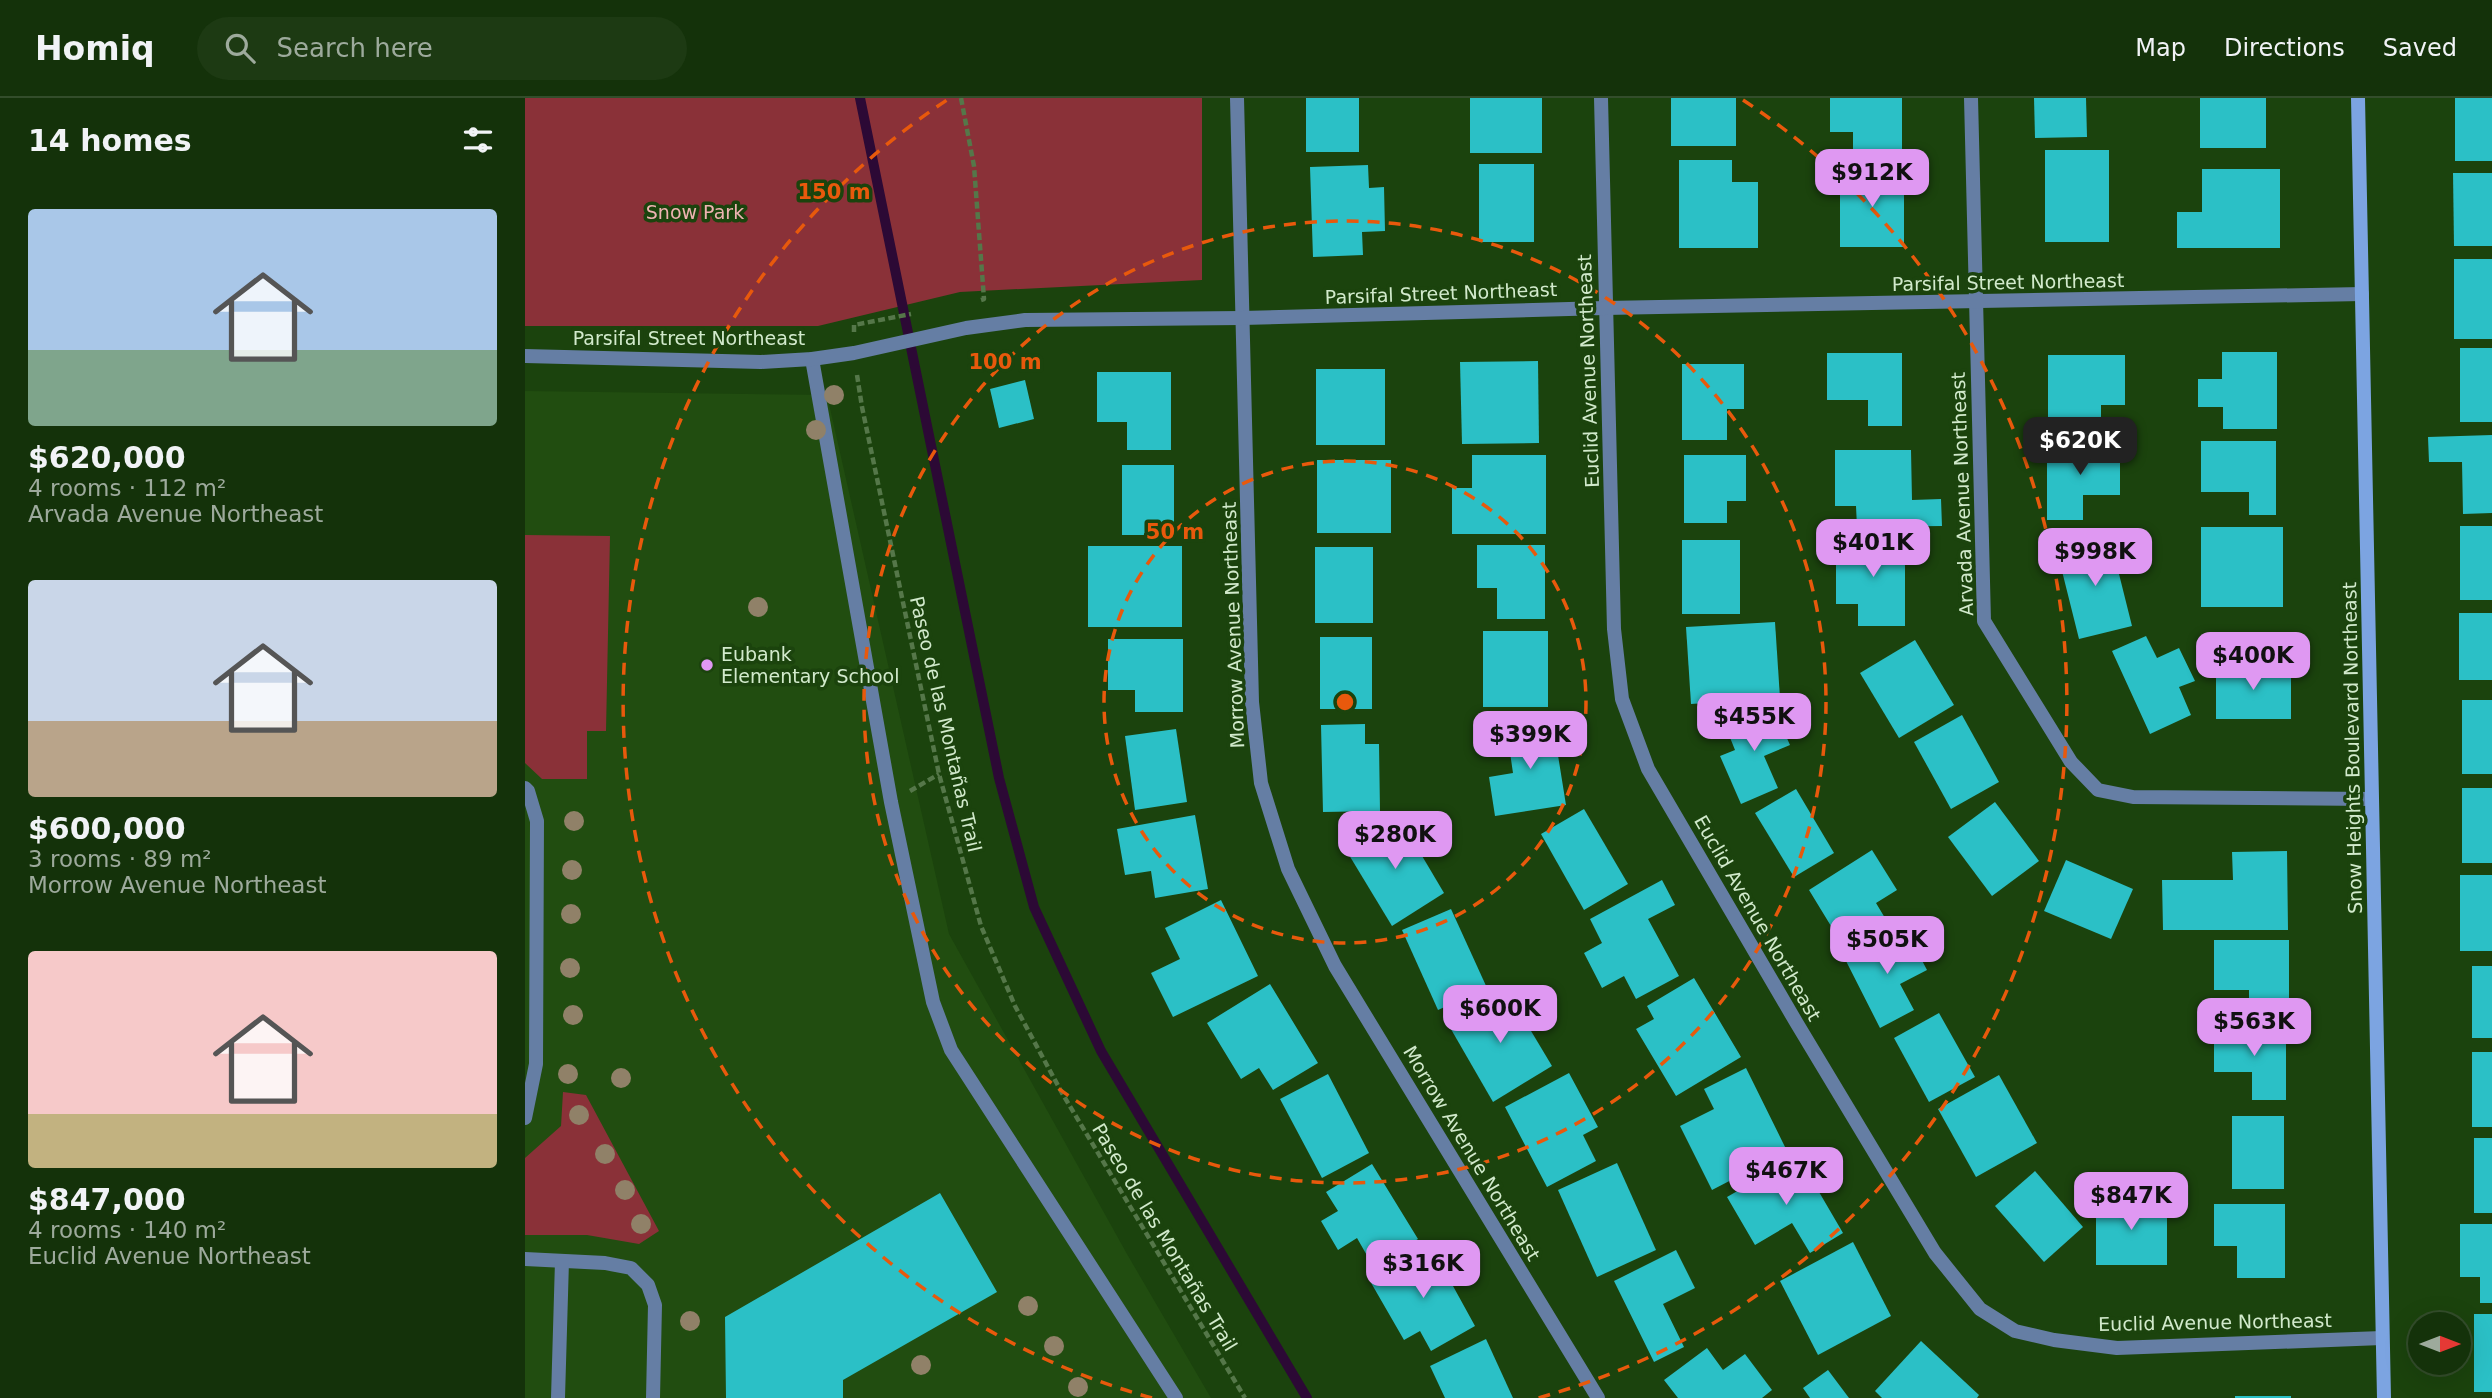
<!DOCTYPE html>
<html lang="en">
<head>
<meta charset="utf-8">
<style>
  body { margin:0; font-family:"DejaVu Sans",sans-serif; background:#1d3a13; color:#f1f3f6; height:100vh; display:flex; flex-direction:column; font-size:26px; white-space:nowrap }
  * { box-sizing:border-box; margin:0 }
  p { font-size:23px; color:#9daa9c }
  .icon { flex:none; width:38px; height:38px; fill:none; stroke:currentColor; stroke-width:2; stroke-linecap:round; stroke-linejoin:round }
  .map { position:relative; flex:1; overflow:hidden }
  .sheet { display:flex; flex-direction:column; background:#14320a; width:525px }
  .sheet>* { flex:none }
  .needle { width:46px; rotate:90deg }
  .tools { position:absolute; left:1883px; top:1214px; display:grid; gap:14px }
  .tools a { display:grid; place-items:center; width:63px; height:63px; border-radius:50%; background:#14320a; box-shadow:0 7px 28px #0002,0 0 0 2px #334d2b; font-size:35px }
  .price { position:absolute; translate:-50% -60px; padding:0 16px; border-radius:14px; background:#df98f2; color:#111; font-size:23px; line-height:46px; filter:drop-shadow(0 2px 4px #0008) }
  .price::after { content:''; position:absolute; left:50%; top:42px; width:21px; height:16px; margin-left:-10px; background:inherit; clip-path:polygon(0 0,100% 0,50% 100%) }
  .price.selected { background:#222; color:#fff }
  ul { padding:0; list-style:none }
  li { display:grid; align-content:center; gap:14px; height:371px; padding:0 28px }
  li span { display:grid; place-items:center; height:217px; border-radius:7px; color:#555 }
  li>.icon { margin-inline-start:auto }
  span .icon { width:126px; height:126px; fill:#fffc; stroke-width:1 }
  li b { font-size:30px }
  h2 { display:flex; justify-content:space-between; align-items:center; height:84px; padding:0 28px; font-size:30px }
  header { display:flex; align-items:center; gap:42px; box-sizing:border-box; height:98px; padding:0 35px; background:#14320a; border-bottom:2px solid #334d2b }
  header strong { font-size:33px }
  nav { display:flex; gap:38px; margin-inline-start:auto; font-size:24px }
  .search { width:490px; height:63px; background:#1d3a13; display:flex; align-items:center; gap:18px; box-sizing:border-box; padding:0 24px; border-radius:38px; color:#9daa9c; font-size:26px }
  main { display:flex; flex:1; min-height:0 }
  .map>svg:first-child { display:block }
  .built { fill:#214d10 }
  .green { fill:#8a3138 }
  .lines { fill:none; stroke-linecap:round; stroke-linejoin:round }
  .stream { stroke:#2c0935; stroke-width:10 }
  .building { fill:#2bc0c6 }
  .path { stroke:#557749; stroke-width:4.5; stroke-dasharray:7 3.5; stroke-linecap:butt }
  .lane { stroke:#657ea4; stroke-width:14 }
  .street { stroke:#657ea4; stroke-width:14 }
  .secondary { stroke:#7ca4e1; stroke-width:14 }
  .tree { fill:#908168 }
  .ring { fill:none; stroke:#e8590c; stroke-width:3.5; stroke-dasharray:12 9 }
  .poi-dot { fill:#df98f2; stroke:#1b430d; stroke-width:2.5 }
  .labels { text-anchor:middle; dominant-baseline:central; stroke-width:7; stroke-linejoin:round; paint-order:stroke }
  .park-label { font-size:19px; fill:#efb3b2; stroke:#1b430d }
  .street-label { font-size:19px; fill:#d2eacc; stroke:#1b430d }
  .poi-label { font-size:19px; fill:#d2eacc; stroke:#1b430d; text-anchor:start }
  .centre { fill:#e8590c; stroke:#1b430d; stroke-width:3.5 }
  .ring-label { font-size:21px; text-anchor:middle; font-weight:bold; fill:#e8590c; stroke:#1b430d; stroke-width:7; stroke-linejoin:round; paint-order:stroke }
</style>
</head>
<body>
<header>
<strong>Homiq</strong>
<div class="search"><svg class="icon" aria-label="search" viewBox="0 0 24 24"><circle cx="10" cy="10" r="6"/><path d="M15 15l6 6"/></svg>Search here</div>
<nav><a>Map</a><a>Directions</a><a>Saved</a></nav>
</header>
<main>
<section class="sheet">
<h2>14 homes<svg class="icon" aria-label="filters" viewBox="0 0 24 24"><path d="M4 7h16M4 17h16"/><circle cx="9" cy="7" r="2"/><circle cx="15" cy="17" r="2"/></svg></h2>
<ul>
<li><span style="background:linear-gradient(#a9c7e8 65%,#7fa58c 0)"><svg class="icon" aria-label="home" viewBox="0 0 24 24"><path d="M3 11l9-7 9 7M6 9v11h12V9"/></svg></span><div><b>$620,000</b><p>4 rooms · 112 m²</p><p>Arvada Avenue Northeast</p></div></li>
<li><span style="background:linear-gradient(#c9d6e8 65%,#b9a48a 0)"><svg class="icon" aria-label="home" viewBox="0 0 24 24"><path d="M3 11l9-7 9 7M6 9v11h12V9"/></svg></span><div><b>$600,000</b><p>3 rooms · 89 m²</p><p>Morrow Avenue Northeast</p></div></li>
<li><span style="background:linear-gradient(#f6c9c9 75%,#c2b280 0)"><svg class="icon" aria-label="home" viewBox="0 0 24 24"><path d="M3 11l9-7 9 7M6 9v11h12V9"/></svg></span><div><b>$847,000</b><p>4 rooms · 140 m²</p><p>Euclid Avenue Northeast</p></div></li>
</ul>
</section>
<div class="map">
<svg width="1967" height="1300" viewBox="0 0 1967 1300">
  <rect width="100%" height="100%" fill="#1b430d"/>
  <polygon class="built" points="0,293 302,297 424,836 602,1156 686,1300 0,1300"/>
  <g class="green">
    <polygon points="0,0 677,0 677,182 435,194 293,228 0,228"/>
    <polygon points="0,437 85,438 81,633 62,633 62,681 17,681 0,665"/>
    <polygon points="38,994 61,997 134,1133 114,1146 62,1137 0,1137 0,1060 36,1028"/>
  </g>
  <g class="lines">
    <polyline class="stream" points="335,0 474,680 509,809 576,953 782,1300"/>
  </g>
  <g class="building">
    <rect x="781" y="0" width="53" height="54"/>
    <rect x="945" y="0" width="72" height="55"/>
    <rect x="1146" y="0" width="65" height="48"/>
    <polygon points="1305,0 1377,0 1377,57 1328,57 1328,34 1305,34"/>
    <polygon points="1509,0 1561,0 1562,39 1510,40"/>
    <rect x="1675" y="0" width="66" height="50"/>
    <rect x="1930" y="0" width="37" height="63"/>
    <rect x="1520" y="52" width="64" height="92"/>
    <polygon points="1154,62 1207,62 1207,84 1233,84 1233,150 1154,150"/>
    <rect x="954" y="66" width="55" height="78"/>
    <polygon points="843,67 844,90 859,89 860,133 837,134 838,157 788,159 785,69"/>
    <polygon points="1677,71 1755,71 1755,150 1652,150 1652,114 1677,114"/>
    <rect x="1315" y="73" width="64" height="76"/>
    <polygon points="1928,75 1967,75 1967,148 1929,148"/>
    <rect x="1929" y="161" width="38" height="80"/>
    <rect x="1935" y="250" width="32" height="74"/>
    <polygon points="1697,254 1752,254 1752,331 1698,331 1698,309 1673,309 1673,281 1697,281"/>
    <polygon points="1302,255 1377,255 1377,328 1343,328 1343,302 1302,302"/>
    <polygon points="1523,257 1600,257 1600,307 1576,307 1576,335 1523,335"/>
    <polygon points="1013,263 1014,345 937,346 935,264"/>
    <polygon points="1157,266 1219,266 1219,311 1202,311 1202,342 1157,342"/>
    <rect x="791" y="271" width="69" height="76"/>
    <polygon points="572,274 646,274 646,352 602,352 602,324 572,324"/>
    <polygon points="500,282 509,321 474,330 465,291"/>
    <polygon points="1967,337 1967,415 1938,416 1937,364 1904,364 1903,339"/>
    <polygon points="1676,343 1751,343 1751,417 1724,417 1724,394 1676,394"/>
    <polygon points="1522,347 1595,347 1595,397 1558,397 1558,422 1522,422"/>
    <polygon points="1310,352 1386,352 1387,402 1416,401 1417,428 1332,429 1331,408 1310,408"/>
    <polygon points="947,357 1021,357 1021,436 927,436 927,390 947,390"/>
    <polygon points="1159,357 1221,357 1221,403 1202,403 1202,425 1159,425"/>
    <rect x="792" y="362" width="74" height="73"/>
    <rect x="597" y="367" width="52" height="70"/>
    <rect x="1935" y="428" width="32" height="74"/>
    <rect x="1676" y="429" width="82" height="80"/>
    <polygon points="1311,439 1380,439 1380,528 1333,528 1333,506 1311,506"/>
    <polygon points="1585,440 1607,528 1554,541 1532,453"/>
    <rect x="1157" y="442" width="58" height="74"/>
    <polygon points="952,447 1020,447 1020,521 972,521 972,490 952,490"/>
    <rect x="563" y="448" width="94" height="81"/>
    <rect x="790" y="449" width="58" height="76"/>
    <rect x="1934" y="515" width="33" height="67"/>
    <polygon points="1250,524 1255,600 1166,606 1161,529"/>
    <rect x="958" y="533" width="65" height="76"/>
    <polygon points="1621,538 1632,560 1654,550 1670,583 1654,589 1666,617 1625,636 1587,553"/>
    <rect x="795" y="539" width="52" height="72"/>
    <polygon points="583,541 658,541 658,614 610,614 610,592 583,592"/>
    <polygon points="1390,542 1429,607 1374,640 1335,575"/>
    <rect x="1691" y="568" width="75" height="53"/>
    <rect x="1937" y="602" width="30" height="74"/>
    <polygon points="1247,607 1265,647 1239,658 1253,690 1216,706 1195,658 1210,652 1200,627"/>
    <polygon points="1437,617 1474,684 1426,711 1389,644"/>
    <polygon points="1027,620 1041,707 970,718 964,679 988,675 981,627"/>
    <polygon points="840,626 840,646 854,646 855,713 798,714 796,627"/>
    <polygon points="651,631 662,704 610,712 600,638"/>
    <rect x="1937" y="690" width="30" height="75"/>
    <polygon points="1271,691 1309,755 1269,779 1230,715"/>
    <polygon points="1470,704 1514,763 1467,798 1423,739"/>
    <polygon points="1059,711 1103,786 1059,812 1016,736"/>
    <polygon points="670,717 683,791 630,800 626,773 600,777 592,731"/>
    <polygon points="874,719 919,795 867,828 821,752"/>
    <polygon points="1347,752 1372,792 1351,805 1363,825 1320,851 1284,792"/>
    <polygon points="1762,753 1763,832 1638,832 1637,782 1708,782 1707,754"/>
    <polygon points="1541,762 1608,791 1586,841 1519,813"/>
    <rect x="1935" y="777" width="32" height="76"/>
    <polygon points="1137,782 1150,807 1123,821 1154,878 1111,901 1099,878 1077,890 1059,855 1077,845 1065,821"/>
    <polygon points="696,802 733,878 648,919 626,875 655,861 640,830"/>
    <polygon points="926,811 962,890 913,912 877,832"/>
    <polygon points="1381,832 1402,872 1375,886 1389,912 1355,930 1321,863"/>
    <polygon points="1689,842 1764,842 1764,915 1724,915 1724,892 1689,892"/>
    <rect x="1947" y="868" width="20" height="72"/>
    <polygon points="1169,880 1216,959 1151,998 1111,931 1129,921 1122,908"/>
    <polygon points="745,886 793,965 748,992 734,970 716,981 682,925"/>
    <polygon points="981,891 1027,968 968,1004 923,926"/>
    <polygon points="1414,915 1450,979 1404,1004 1369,940"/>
    <polygon points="1689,930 1761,930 1761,1002 1727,1002 1727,974 1689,974"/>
    <rect x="1947" y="954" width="20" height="75"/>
    <polygon points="1221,970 1262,1053 1187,1092 1155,1028 1189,1011 1179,991"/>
    <polygon points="1044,975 1073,1029 1058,1037 1071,1063 1022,1089 980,1009"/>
    <polygon points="803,976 844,1055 797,1080 755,1001"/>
    <polygon points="1474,977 1512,1045 1451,1079 1413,1011"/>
    <rect x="1707" y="1018" width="52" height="73"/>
    <rect x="1949" y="1040" width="18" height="75"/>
    <polygon points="1273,1058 1318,1135 1285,1155 1267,1125 1230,1147 1202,1099"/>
    <polygon points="1092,1065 1131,1152 1072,1179 1033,1092"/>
    <polygon points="847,1066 893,1141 848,1168 832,1140 813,1152 796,1123 813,1113 801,1094"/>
    <polygon points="1510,1073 1558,1129 1519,1164 1470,1108"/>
    <polygon points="415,1095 472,1194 318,1282 318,1300 201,1300 200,1219"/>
    <rect x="1571" y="1100" width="71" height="67"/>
    <polygon points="1689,1106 1760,1106 1760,1180 1712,1180 1712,1148 1689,1148"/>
    <polygon points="1935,1126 1967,1126 1967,1205 1955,1205 1955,1179 1935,1179"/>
    <polygon points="1328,1144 1366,1218 1293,1257 1255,1183"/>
    <polygon points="906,1148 950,1228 906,1253 895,1233 879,1242 845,1183"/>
    <polygon points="1151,1152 1170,1190 1138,1206 1159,1249 1129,1264 1089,1183"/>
    <rect x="1949" y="1216" width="18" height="78"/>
    <polygon points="961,1241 988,1300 920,1300 905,1268"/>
    <polygon points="1396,1243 1454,1297 1452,1300 1357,1300 1350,1293"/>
    <polygon points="1182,1250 1198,1272 1220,1256 1247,1292 1237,1300 1153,1300 1139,1282"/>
    <polygon points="1303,1272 1324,1300 1285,1300 1278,1290"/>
    <rect x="1710" y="1298" width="56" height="2"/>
  </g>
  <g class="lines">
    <g class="path">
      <polyline points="436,0 449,68 459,201 456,202"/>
      <polyline points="329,234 329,227 386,216"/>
      <polyline points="332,277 337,309 414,676 456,828 490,908 537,995 720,1300"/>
      <polyline points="385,693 414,676"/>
    </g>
    <g class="lane">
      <polyline points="287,261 366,704 408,904 426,952 651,1300"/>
      <polyline points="0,690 3,693 12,723 11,966 0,1020"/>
      <polyline points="0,1161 80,1165 106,1170 123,1187 130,1207 128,1300"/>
      <polyline points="33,1300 37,1163"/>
    </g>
    <g class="street">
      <polyline points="712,0 727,604 736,685 763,771 810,868 1073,1300"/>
      <polyline points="1076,0 1089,531 1097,601 1123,671 1271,924 1410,1155 1455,1211 1490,1233 1529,1242 1592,1250 1857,1240"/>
      <polyline points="1446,0 1459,523 1546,664 1573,692 1608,699 1846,701"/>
      <polyline points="0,258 236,264 287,261 329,255 441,230 500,222 717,220 1080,210 1837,196"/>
    </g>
    <polyline class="secondary" points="1833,0 1859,1300"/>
  </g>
  <g class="tree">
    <circle cx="309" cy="297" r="10"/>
    <circle cx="291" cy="332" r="10"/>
    <circle cx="233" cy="509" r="10"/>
    <circle cx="49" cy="723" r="10"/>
    <circle cx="47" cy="772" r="10"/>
    <circle cx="46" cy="816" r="10"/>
    <circle cx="45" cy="870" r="10"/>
    <circle cx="48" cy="917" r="10"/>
    <circle cx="43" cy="976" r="10"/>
    <circle cx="96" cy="980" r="10"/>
    <circle cx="54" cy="1017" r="10"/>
    <circle cx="80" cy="1056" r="10"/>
    <circle cx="100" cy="1092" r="10"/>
    <circle cx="116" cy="1126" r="10"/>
    <circle cx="503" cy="1208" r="10"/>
    <circle cx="165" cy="1223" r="10"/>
    <circle cx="529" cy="1248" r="10"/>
    <circle cx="396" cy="1267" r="10"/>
    <circle cx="553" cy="1289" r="10"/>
  </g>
  <g class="ring">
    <circle cx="820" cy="604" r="241"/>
    <circle cx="820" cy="604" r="481"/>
    <path d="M627 1300A722 722 0 0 1 422 2M1218 2A722 722 0 0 1 1013 1300"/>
  </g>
  <circle class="poi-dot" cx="182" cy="567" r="7"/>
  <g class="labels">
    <g class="park-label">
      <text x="170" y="114">Snow Park</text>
    </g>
    <g class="street-label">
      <text transform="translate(1483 184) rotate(-1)">Parsifal Street Northeast</text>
      <text transform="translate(916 195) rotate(-2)">Parsifal Street Northeast</text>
      <text x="164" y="240">Parsifal Street Northeast</text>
      <text transform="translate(1063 273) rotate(-92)">Euclid Avenue Northeast</text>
      <text transform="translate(1437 396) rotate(-92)">Arvada Avenue Northeast</text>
      <text transform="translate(708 527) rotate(-92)">Morrow Avenue Northeast</text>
      <text transform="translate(421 626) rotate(77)">Paseo de las Montañas Trail</text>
      <text transform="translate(1827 650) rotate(-91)">Snow Heights Boulevard Northeast</text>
      <text transform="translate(1233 820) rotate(60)">Euclid Avenue Northeast</text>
      <text transform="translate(947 1055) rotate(59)">Morrow Avenue Northeast</text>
      <text transform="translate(640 1139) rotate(59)">Paseo de las Montañas Trail</text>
      <text transform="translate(1690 1224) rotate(-1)">Euclid Avenue Northeast</text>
    </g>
    <g class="poi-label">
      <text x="196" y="556">Eubank<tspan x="196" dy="22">Elementary School</tspan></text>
    </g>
  </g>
  <circle cx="820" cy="604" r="10" class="centre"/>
  <g class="ring-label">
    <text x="309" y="101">150 m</text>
    <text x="480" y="271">100 m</text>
    <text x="650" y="441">50 m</text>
  </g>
</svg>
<div class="tools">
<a><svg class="needle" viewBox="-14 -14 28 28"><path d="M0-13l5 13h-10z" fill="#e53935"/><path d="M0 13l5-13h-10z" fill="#9daa9c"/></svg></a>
</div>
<b class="price" style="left:1347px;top:111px">$912K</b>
<b class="price selected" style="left:1555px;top:379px">$620K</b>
<b class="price" style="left:1348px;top:481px">$401K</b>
<b class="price" style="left:1570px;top:490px">$998K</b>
<b class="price" style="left:1728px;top:594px">$400K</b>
<b class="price" style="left:1229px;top:655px">$455K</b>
<b class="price" style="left:1005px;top:673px">$399K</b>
<b class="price" style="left:870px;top:773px">$280K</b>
<b class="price" style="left:1362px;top:878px">$505K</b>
<b class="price" style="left:975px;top:947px">$600K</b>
<b class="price" style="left:1729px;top:960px">$563K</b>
<b class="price" style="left:1261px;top:1109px">$467K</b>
<b class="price" style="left:1606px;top:1134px">$847K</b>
<b class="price" style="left:898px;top:1202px">$316K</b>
</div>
</main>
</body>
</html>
